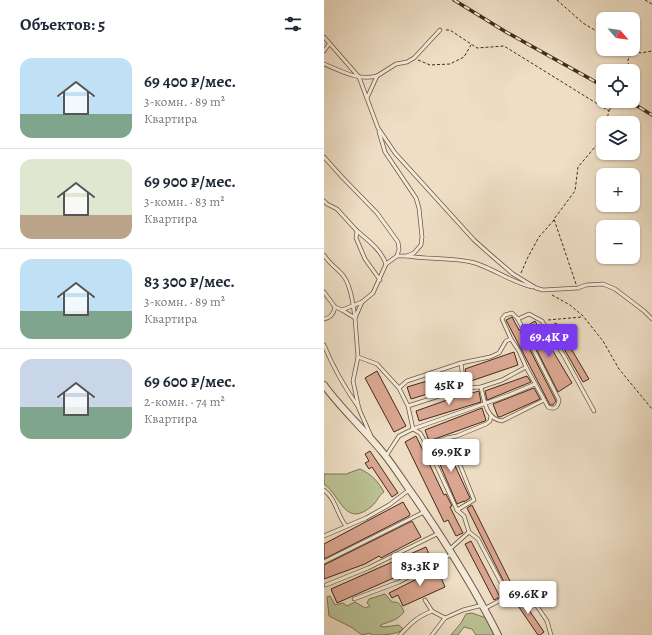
<!DOCTYPE html>
<html lang="ru">
<head>
<meta charset="utf-8">
<style>
  body { margin:0; font-family:Alegreya,serif; background:#f6f6f7; color:#1f2937; height:100vh; display:flex; flex-direction:column; font-size:15px; white-space:nowrap }
  * { box-sizing:border-box; margin:0 }
  p { font-size:13px; color:#747a83 }
  .icon { flex:none; width:22px; height:22px; fill:none; stroke:currentColor; stroke-width:2; stroke-linecap:round; stroke-linejoin:round }
  .map { position:relative; flex:1; overflow:hidden }
  .panel { display:flex; flex-direction:column; background:#fff; width:324px }
  .panel>* { flex:none }
  .needle { width:26px; rotate:118deg }
  .buttons { position:absolute; left:272px; top:12px; display:grid; gap:8px }
  .buttons a { display:grid; place-items:center; width:44px; height:44px; border-radius:8px; background:#fff; box-shadow:0 1px 3px #0004; font-size:20px }
  .price { position:absolute; translate:-50% -34px; padding:0 9px; border-radius:4px; background:#fff; color:#222; font-size:13px; line-height:26px; filter:drop-shadow(0 1px 2px #0008) }
  .price::after { content:''; position:absolute; left:50%; top:24px; width:12px; height:9px; margin-left:-6px; background:inherit; clip-path:polygon(0 0,100% 0,50% 100%) }
  .price.current { background:#7c3aed; color:#fff }
  ul { padding:0; list-style:none }
  li { display:flex; align-items:center; gap:12px; height:100px; padding:0 20px }
  li+li { border-top:1px solid #e0e1e3 }
  li span { display:grid; place-items:center; flex:none; width:112px; height:80px; border-radius:12px; color:#555 }
  li>.icon { margin-inline-start:auto }
  span .icon { width:48px; height:48px; fill:#fffc; stroke-width:1 }
  li b { font-size:17px }
  h2 { display:flex; justify-content:space-between; align-items:center; height:48px; padding:0 20px; font-size:17px }
  main { display:flex; flex:1; min-height:0 }
  .map>svg:first-child { display:block }
  .green { fill:#bac193; stroke:#7e7656 }
  .building { fill:#dba691; stroke:#422b19 }
  .lines { fill:none; stroke-linecap:round; stroke-linejoin:round }
  .service-casing { stroke:#6d5844; stroke-width:4.5 }
  .minor-casing { stroke:#6d5844; stroke-width:8 }
  .path { stroke:#422b19; stroke-width:1; stroke-dasharray:3 2; stroke-linecap:butt }
  .service { stroke:#f4ead9; stroke-width:3 }
  .minor { stroke:#f4ead9; stroke-width:6 }
  .rail-casing { stroke:#422b19; stroke-width:3.5 }
  .rail { stroke:#f4ead9; stroke-width:2; stroke-dasharray:6; stroke-linecap:butt }
</style>
</head>
<body>
<main>
<section class="panel">
<h2>Объектов: 5<svg class="icon" aria-label="filters" viewBox="0 0 24 24"><path d="M4 7h16M4 17h16"/><circle cx="9" cy="7" r="2"/><circle cx="15" cy="17" r="2"/></svg></h2>
<ul>
<li><span style="background:linear-gradient(#bfe0f5 70%,#7fa58c 0)"><svg class="icon" aria-label="home" viewBox="0 0 24 24"><path d="M3 11l9-7 9 7M6 9v11h12V9"/></svg></span><div><b>69 400 ₽/мес.</b><p>3-комн. · 89 m²</p><p>Квартира</p></div></li>
<li><span style="background:linear-gradient(#dfe7d0 70%,#b9a48a 0)"><svg class="icon" aria-label="home" viewBox="0 0 24 24"><path d="M3 11l9-7 9 7M6 9v11h12V9"/></svg></span><div><b>69 900 ₽/мес.</b><p>3-комн. · 83 m²</p><p>Квартира</p></div></li>
<li><span style="background:linear-gradient(#bfe0f5 65%,#7fa58c 0)"><svg class="icon" aria-label="home" viewBox="0 0 24 24"><path d="M3 11l9-7 9 7M6 9v11h12V9"/></svg></span><div><b>83 300 ₽/мес.</b><p>3-комн. · 89 m²</p><p>Квартира</p></div></li>
<li><span style="background:linear-gradient(#c9d6e8 60%,#7fa58c 0)"><svg class="icon" aria-label="home" viewBox="0 0 24 24"><path d="M3 11l9-7 9 7M6 9v11h12V9"/></svg></span><div><b>69 600 ₽/мес.</b><p>2-комн. · 74 m²</p><p>Квартира</p></div></li>
</ul>
</section>
<div class="map">
<svg width="328" height="635" viewBox="0 0 328 635">
  <rect width="100%" height="100%" fill="#eedec5"/>
  <filter id="stains"><feTurbulence type="fractalNoise" baseFrequency=".005" numOctaves="4"/><feColorMatrix values="0 0 0 0 .2 0 0 0 0 .09 0 0 0 0 .02 0 0 0 .5 -.17"/></filter>
  <radialGradient id="worn" r=".72"><stop offset=".6" stop-color="#630" stop-opacity="0"/><stop offset="1" stop-color="#630" stop-opacity=".3"/></radialGradient>
  <g class="green">
    <path d="M36,469C47,474 54,481 60,492C54,496 53,502 48,506C21,529 17,496 0,484V474H22Z"/>
    <path d="M61,594L68,602C76,602 77,605 80,612C76,617 71,620 65,622C61,624 59,623 56,626L60,627L75,625L79,629C74,635 57,635 47,635L46,633L38,635L27,627L5,616L3,597L6,596L11,605L19,603L23,606L31,602L41,608L46,606L43,603L45,599Z"/>
    <polygon points="148,613 162,618 170,635 152,635 148,629 140,627 134,635 127,635 137,623 142,614"/>
  </g>
  <g class="building">
    <polygon points="188,317 195,330 196,330 232,401 229,405 226,405 182,320"/>
    <polygon points="211,321 248,383 234,392 201,327"/>
    <polygon points="232,323 265,379 259,382 227,326"/>
    <polygon points="190,352 194,365 144,382 141,369"/>
    <polygon points="53,371 82,426 70,432 41,378"/>
    <polygon points="130,373 133,385 87,399 83,387"/>
    <polygon points="203,376 207,382 163,400 161,391"/>
    <polygon points="210,388 216,399 176,417 174,417 169,404"/>
    <polygon points="155,391 157,402 95,421 92,411 123,400"/>
    <polygon points="158,408 162,420 161,421 105,441 101,430"/>
    <polygon points="92,436 120,495 122,494 128,506 126,507 139,533 132,536 124,520 120,522 81,442"/>
    <polygon points="120,442 146,498 140,502 140,501 133,504 108,446"/>
    <polygon points="46,451 74,493 68,497 48,467 45,469 41,463 45,461 41,454"/>
    <polygon points="79,502 86,514 85,516 0,559 0,544"/>
    <polygon points="148,505 190,589 185,592 143,508"/>
    <polygon points="88,521 97,537 57,558 55,556 41,564 0,579 0,565"/>
    <polygon points="147,541 176,597 170,600 141,544"/>
    <polygon points="102,547 108,561 13,603 7,589"/>
    <polygon points="119,566 122,572 116,575 121,587 79,606 74,595 68,598 65,593"/>
    <polygon points="194,594 220,632 216,635 214,635 188,597"/>
  </g>
  <g class="lines">
    <g class="service-casing">
      <g id="service">
        <polyline points="0,37 35,77 54,128 71,153 150,240 168,256 189,274 212,288 219,290 254,288 262,285 279,284 291,289 320,311 328,319"/>
        <polyline points="0,51 5,44"/>
        <path d="M0,64C17,71 34,81 53,76"/>
        <polyline points="43,98 53,76 72,64 83,62 90,58 116,30"/>
        <polyline points="55,132 61,152 92,198 95,208 98,237 97,245 90,253 83,256 73,256"/>
        <path d="M0,157L18,177L53,213L74,242L75,249L73,256L62,264L49,293L38,302L18,310L11,307C10,313 7,318 0,319"/>
        <polyline points="0,201 3,204 13,209 33,231 32,238 41,259 56,280"/>
        <path d="M33,231C45,241 57,250 62,264"/>
        <path d="M0,255C5,263 11,267 17,273C27,283 29,305 31,318L18,310"/>
        <path d="M83,256C106,260 129,257 151,263C170,269 187,282 208,287"/>
        <polyline points="0,292 11,307"/>
        <polyline points="38,302 31,318 34,357 29,381 35,409 47,436"/>
        <path d="M188,313L194,319L235,400C234,407 231,410 224,407L202,367L195,351L187,339L178,319L181,315Z"/>
        <polyline points="194,319 205,314 218,321 240,356 270,411"/>
        <path d="M0,345C9,367 21,388 35,408"/>
        <polyline points="34,357 53,364 75,388 84,406 89,429 96,433 103,445 133,510"/>
        <polyline points="137,363 140,388"/>
        <path d="M202,367L178,380L157,387C160,400 162,419 178,421L220,400"/>
        <polyline points="75,388 83,381 137,363 166,357 175,353 182,341 187,339"/>
        <polyline points="84,406 140,388 157,387"/>
        <polyline points="123,438 133,436 162,424 166,421 167,416"/>
        <polyline points="103,445 123,438 128,445 150,500 133,510 140,516 145,532 154,539 181,590 181,597"/>
        <polyline points="62,456 75,436 89,429 185,395 211,384"/>
        <path d="M0,490C12,499 13,515 22,526"/>
        <polyline points="0,536 42,518 65,505 85,490"/>
        <polyline points="126,549 145,532"/>
        <polyline points="0,562 100,512"/>
        <polyline points="2,585 44,568 115,533"/>
        <polyline points="30,599 75,582 128,554"/>
        <polyline points="101,600 108,611"/>
        <polyline points="160,609 199,588 204,593 223,621 227,635"/>
        <path d="M76,635C87,623 93,617 108,611L121,618"/>
        <polyline points="108,635 121,618 139,610 159,605"/>
      </g>
    </g>
    <g class="minor-casing">
      <path id="minor" d="M0,385C18,410 41,430 60,454C72,469 81,484 92,499C122,543 150,587 174,635"/>
    </g>
    <g class="path">
      <polyline points="233,0 259,23 279,35"/>
      <polyline points="321,0 328,4"/>
      <polyline points="122,30 126,30 153,48 180,46 285,111 282,123"/>
      <polyline points="305,49 317,53 328,51"/>
      <polyline points="94,60 106,65 126,64 140,57 147,45"/>
      <polyline points="305,71 304,60 308,51"/>
      <polyline points="285,111 290,101"/>
      <polyline points="197,273 204,257 215,237 230,220"/>
      <polyline points="252,284 230,219 251,191 254,167 277,140 279,132"/>
      <polyline points="228,295 246,305 259,316 279,341 295,369 328,409"/>
      <polyline points="224,320 258,317"/>
    </g>
    <use href="#service" class="service"/>
    <use href="#minor" class="minor"/>
    <g class="rail-casing">
      <g id="rail">
        <polyline points="130,0 182,32 279,86"/>
        <polyline points="305,101 328,115"/>
      </g>
    </g>
    <use href="#rail" class="rail"/>
  </g>
  <rect width="100%" height="100%" filter="url(#stains)"/>
  <rect width="100%" height="100%" fill="url(#worn)"/>
</svg>
<div class="buttons">
<a><svg class="needle" viewBox="-14 -14 28 28"><path d="M0-13l5 13h-10z" fill="#e53935"/><path d="M0 13l5-13h-10z" fill="#747a83"/></svg></a>
<a><svg class="icon" aria-label="locate" viewBox="0 0 24 24"><circle cx="12" cy="12" r="6"/><path d="M12 2v4M12 18v4M2 12h4M18 12h4"/></svg></a>
<a><svg class="icon" aria-label="layers" viewBox="0 0 24 24"><path d="M12 4l9 5-9 5-9-5zM3 14l9 5 9-5"/></svg></a>
<a>+</a>
<a>−</a>
</div>
<b class="price current" style="left:225px;top:358px">69.4K ₽</b>
<b class="price" style="left:125px;top:406px">45K ₽</b>
<b class="price" style="left:127px;top:473px">69.9K ₽</b>
<b class="price" style="left:96px;top:587px">83.3K ₽</b>
<b class="price" style="left:204px;top:615px">69.6K ₽</b>
</div>
</main>
</body>
</html>
